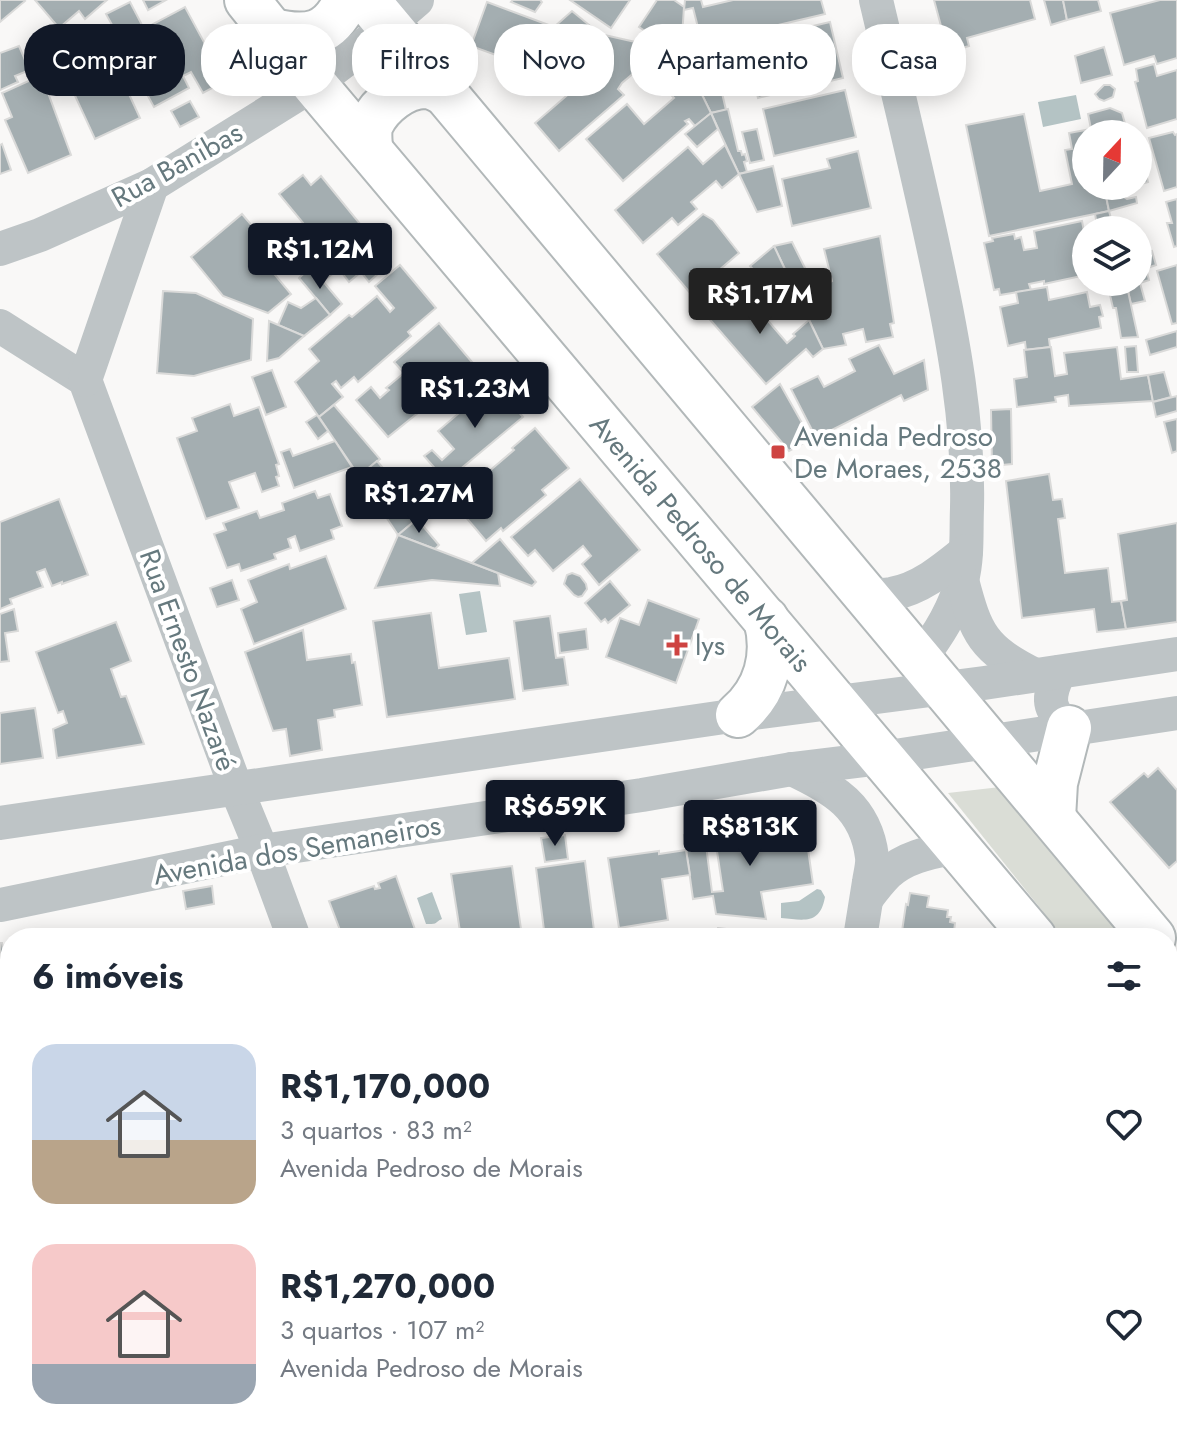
<!DOCTYPE html>
<html lang="pt">
<head>
<meta charset="utf-8">
<style>
  body { margin:0; font-family:Jost,sans-serif; background:#f6f6f7; color:#1f2937; height:100vh; display:flex; flex-direction:column; font-size:30px; white-space:nowrap }
  * { box-sizing:border-box; margin:0 }
  p { font-size:26px; color:#747a83 }
  .icon { flex:none; width:44px; height:44px; fill:none; stroke:currentColor; stroke-width:2; stroke-linecap:round; stroke-linejoin:round }
  .map { position:relative; flex:1; overflow:hidden }
  .side { position:absolute; left:0px; top:928px; width:1178px; height:512px; display:flex; flex-direction:column; background:#fff; border-radius:32px 32px 0 0; box-shadow:0 4px 20px #0003 }
  .side>* { flex:none }
  .guide { position:absolute; left:24px; top:24px; width:1130px; height:72px; display:flex; gap:16px }
  .needle { width:52px; rotate:22deg }
  .tools { position:absolute; left:1072px; top:120px; display:grid; gap:16px }
  .tools a { display:grid; place-items:center; width:80px; height:80px; border-radius:50%; background:#fff; box-shadow:0 4px 20px #0003; font-size:40px }
  .price { position:absolute; translate:-50% -68px; padding:0 18px; border-radius:8px; background:#111827; color:#fff; font-size:26px; line-height:52px; filter:drop-shadow(0 2px 4px #0008) }
  .price::after { content:''; position:absolute; left:50%; top:48px; width:24px; height:18px; margin-left:-12px; background:inherit; clip-path:polygon(0 0,100% 0,50% 100%) }
  .price.on { background:#222; color:#fff }
  ul { padding:0; list-style:none }
  li { display:flex; align-items:center; gap:24px; height:200px; padding:0 32px }
  li span { display:grid; place-items:center; flex:none; width:224px; height:160px; border-radius:24px; color:#555 }
  li>.icon { margin-inline-start:auto }
  span .icon { width:96px; height:96px; fill:#fffc; stroke-width:1 }
  li b { font-size:34px }
  h2 { display:flex; justify-content:space-between; align-items:center; height:96px; padding:0 32px; font-size:34px }
  .pill { padding:0 28px; border-radius:32px; background:#fff; box-shadow:0 4px 20px #0003; font-size:28px; line-height:72px }
  .pill.on { background:#111827; color:#fff }
  .map>svg:first-child { display:block }
  .green { fill:#daddd6 }
  .water { fill:#b4c3c4 }
  .building { fill:#a4aeb1; stroke:#dadad9; stroke-width:2 }
  .lines { fill:none; stroke-linecap:round; stroke-linejoin:round }
  .highway-casing { stroke:#b2b8b9; stroke-width:48 }
  .street { stroke:#bec4c6; stroke-width:34 }
  .highway { stroke:#fff; stroke-width:44 }
  .poi-dot { fill:#ce4341; stroke:#fff; stroke-width:3 }
  .labels { text-anchor:middle; dominant-baseline:central; stroke-width:8; stroke-linejoin:round; paint-order:stroke }
  .street-label { font-size:28px; fill:#66797e; stroke:#fff }
  .poi-label { font-size:28px; fill:#66797e; stroke:#fff; text-anchor:start }
</style>
</head>
<body>
<div class="map">
<svg width="1177" height="1440" viewBox="0 0 1177 1440">
  <rect width="100%" height="100%" fill="#f9f8f7"/>
  <g class="green">
    <polygon points="1009,786 1137,938 1064,938 948,793"/>
    <polygon points="1168,975 1177,985 1177,1078 1168,1067"/>
  </g>
  <g class="water">
    <polygon points="1076,95 1081,119 1043,127 1038,102"/>
    <polygon points="480,591 487,632 466,635 459,594"/>
    <path d="M817,889L821,890L825,897C820,925 804,920 781,918V903L799,901Z"/>
    <path d="M432,892L442,919C433,923 440,924 426,924L417,898Z"/>
  </g>
  <g class="building">
    <polygon points="0,0 24,0 25,1 0,22"/>
    <polygon points="35,0 107,0 85,19 79,11 59,28"/>
    <polygon points="143,0 166,0 148,10"/>
    <polygon points="513,0 540,0 542,2 535,12 511,2"/>
    <polygon points="570,0 630,0 611,28"/>
    <polygon points="657,0 674,0 684,7 682,37 668,27 660,41 639,27"/>
    <polygon points="685,0 701,0 703,7 733,0 821,0 825,14 702,43 693,8 684,10"/>
    <polygon points="934,0 1030,0 1035,19 967,38 969,46 948,52"/>
    <polygon points="1044,0 1063,0 1067,20 1051,25"/>
    <polygon points="1063,0 1098,0 1101,11 1067,20"/>
    <polygon points="1160,0 1177,0 1177,58 1157,64 1154,56 1124,65 1110,13"/>
    <polygon points="130,2 144,29 185,7 225,81 203,93 191,72 183,76 189,88 154,107 143,87 147,85 144,79 140,81 119,43 121,41 106,14"/>
    <polygon points="487,2 554,27 572,11 600,34 571,59 550,35 537,70 471,46"/>
    <polygon points="830,22 843,78 758,98 746,48 764,44 762,38"/>
    <polygon points="51,34 66,66 52,73 38,39"/>
    <polygon points="600,34 653,46 668,64 644,83 635,72 622,83 618,89 624,95 559,151 535,123 601,66 605,71 612,65 603,53 587,45"/>
    <polygon points="732,45 743,70 738,78 726,81 720,78 717,65 725,62 725,48"/>
    <polygon points="19,46 28,67 32,65 40,84 44,82 71,155 28,173 5,120 12,117 2,93 31,80 27,71 15,76 18,82 0,90 0,53"/>
    <polygon points="711,46 726,110 711,113 681,52"/>
    <polygon points="1104,47 1112,75 1081,83 1075,56"/>
    <polygon points="681,52 711,113 695,126 689,119 685,121 688,124 623,181 586,139 627,104 644,124 674,98 654,75"/>
    <polygon points="110,53 140,118 95,139 65,74"/>
    <polygon points="1154,64 1157,76 1177,70 1177,119 1147,128 1135,82 1138,81 1136,69"/>
    <polygon points="1104,85 1110,85 1115,89 1113,97 1104,101 1099,99 1095,94"/>
    <polygon points="845,90 856,137 774,156 763,109"/>
    <polygon points="190,101 199,117 180,127 171,111"/>
    <polygon points="1110,108 1122,113 1128,134 1092,134 1088,114"/>
    <polygon points="728,109 738,151 741,151 742,155 745,154 747,161 744,162 747,172 739,174 711,113"/>
    <polygon points="711,113 718,129 697,147 685,134"/>
    <polygon points="1024,114 1040,191 1072,184 1065,150 1072,149 1069,133 1091,129 1092,134 1086,134 1086,186 1104,186 1109,211 989,236 966,125"/>
    <polygon points="757,129 764,160 750,163 742,132"/>
    <polygon points="1173,132 1175,135 1177,134 1177,187 1164,191 1149,138"/>
    <polygon points="2,144 11,170 0,174 0,145"/>
    <polygon points="725,145 739,174 722,188 716,181 691,202 697,209 678,225 672,218 643,243 615,210 688,147 703,164"/>
    <polygon points="858,151 871,208 792,226 782,179 830,168 827,159"/>
    <polygon points="1144,165 1148,182 1138,185 1138,166"/>
    <polygon points="773,166 782,206 757,212 739,174"/>
    <polygon points="303,175 311,185 321,176 391,262 369,282 361,272 349,282 339,269 327,278 306,253 290,267 279,254 309,230 279,194"/>
    <polygon points="1104,186 1114,186 1116,192 1127,199 1136,197 1137,203 1109,211"/>
    <polygon points="1177,199 1177,246 1174,247 1167,223 1172,223 1166,202"/>
    <polygon points="1109,211 1114,230 1098,230 1095,214"/>
    <polygon points="242,214 281,260 270,269 291,294 268,313 223,296 191,257"/>
    <polygon points="703,214 713,220 739,253 691,294 657,254"/>
    <polygon points="1082,221 1086,242 1086,275 1044,284 1044,281 1029,284 1031,290 1000,295 999,289 994,290 984,243 993,241 992,238 1014,234 1015,239 1021,237 1024,250 1037,248 1034,231"/>
    <polygon points="880,236 894,323 890,324 893,337 866,342 863,329 843,334 846,345 823,349 774,246 792,242 816,290 832,281 824,249"/>
    <polygon points="774,246 789,278 766,298 757,288 764,282 750,266"/>
    <polygon points="1152,251 1156,265 1138,271 1138,252 1139,254"/>
    <polygon points="400,265 436,308 408,332 411,336 358,382 354,377 341,388 336,381 332,384 343,397 319,417 295,382 319,361 309,349 349,315 352,317 377,296 390,312 394,308 375,286"/>
    <polygon points="1177,265 1177,323 1172,324 1157,271"/>
    <polygon points="311,267 342,304 330,315 299,278"/>
    <polygon points="1146,269 1149,280 1140,283 1145,301 1131,304 1126,282 1138,282 1138,271"/>
    <polygon points="1107,282 1126,282 1138,337 1121,338 1116,308 1113,308"/>
    <polygon points="739,287 787,343 795,336 793,334 809,320 823,349 813,357 806,349 766,384 706,315"/>
    <polygon points="1047,287 1049,300 1087,292 1090,307 1100,305 1103,316 1099,317 1101,328 1049,339 1050,347 1026,350 1025,342 1008,346 1000,307 1018,303 1016,292"/>
    <polygon points="163,291 196,293 253,319 251,360 194,376 157,373"/>
    <polygon points="316,298 330,315 304,336 278,325 288,302 301,308"/>
    <polygon points="269,321 304,336 279,358 267,361"/>
    <polygon points="439,323 477,368 446,394 444,392 388,437 356,400 371,387 380,398 389,390 386,388 404,373 394,362"/>
    <polygon points="1177,331 1177,347 1150,355 1146,340"/>
    <polygon points="879,345 894,374 924,360 928,390 904,401 901,395 816,438 791,389 818,376 824,387 855,371 849,359"/>
    <polygon points="1136,346 1138,372 1127,372 1125,347"/>
    <polygon points="1051,347 1055,376 1067,374 1064,353 1117,347 1121,379 1148,375 1153,401 1069,406 1068,395 1055,397 1056,402 1017,407 1014,379 1027,377 1024,350"/>
    <polygon points="272,370 286,407 266,415 252,377"/>
    <polygon points="1164,372 1171,397 1153,402 1148,375"/>
    <polygon points="494,383 523,417 446,481 424,456 432,450 442,460 454,449 438,431"/>
    <polygon points="780,384 811,439 789,451 752,407"/>
    <polygon points="1177,396 1177,411 1156,417 1153,402"/>
    <polygon points="230,404 234,416 259,407 279,464 276,465 279,476 276,477 279,486 262,492 255,473 229,482 239,508 206,519 177,438 197,431 192,418"/>
    <polygon points="334,405 380,459 359,476 319,417"/>
    <polygon points="1011,409 1012,464 992,466 991,410"/>
    <polygon points="317,415 328,431 318,439 306,422"/>
    <polygon points="1177,419 1177,451 1172,453 1164,422"/>
    <polygon points="535,428 569,468 542,490 546,495 503,531 501,528 486,541 453,502 514,450 512,448"/>
    <polygon points="335,441 352,467 294,488 281,452 290,449 293,456"/>
    <polygon points="377,461 393,480 388,484 417,519 398,535 359,476"/>
    <polygon points="1049,474 1053,500 1062,499 1065,518 1058,519 1065,573 1108,568 1112,602 1121,601 1126,629 1097,632 1094,609 1022,618 1006,481"/>
    <polygon points="580,479 640,550 599,585 582,564 591,556 583,546 553,571 535,550 528,556 511,537"/>
    <polygon points="315,491 318,498 330,494 342,526 331,530 334,539 300,551 295,536 288,539 291,548 274,554 276,559 241,571 239,564 227,568 214,534 226,530 223,523 257,511 260,518 284,510 282,503"/>
    <polygon points="59,499 88,575 62,584 62,582 52,586 45,569 37,572 43,587 10,599 12,604 0,609 0,522"/>
    <polygon points="417,519 439,545 435,549 398,535"/>
    <polygon points="1177,523 1177,622 1126,629 1121,601 1127,600 1118,534"/>
    <polygon points="398,535 498,573 500,586 432,580 375,588"/>
    <polygon points="500,539 536,582 532,586 472,563"/>
    <polygon points="326,556 346,609 254,644 241,609 257,602 248,580 289,564 290,569"/>
    <polygon points="572,573 580,576 586,584 587,589 582,596 578,597 574,595 564,584 567,575"/>
    <polygon points="232,580 239,600 217,607 210,588"/>
    <polygon points="610,581 630,605 608,623 605,619 601,622 585,603"/>
    <polygon points="648,600 699,619 676,683 606,657 620,618 639,625"/>
    <polygon points="14,609 18,631 5,633 9,661 0,662 0,614"/>
    <polygon points="431,613 439,668 509,658 515,699 387,717 373,621"/>
    <polygon points="550,616 556,658 564,657 568,685 523,691 514,621"/>
    <polygon points="116,622 131,661 111,669 121,697 126,696 144,744 57,758 53,729 67,723 63,711 58,713 36,652"/>
    <polygon points="586,629 588,649 560,653 558,633"/>
    <polygon points="303,630 307,660 351,654 352,663 355,662 362,705 334,710 335,717 318,720 322,750 290,756 286,729 273,731 245,652"/>
    <polygon points="35,708 43,758 0,764 0,713"/>
    <polygon points="1158,768 1177,790 1177,861 1169,868 1110,802 1144,773 1148,777"/>
    <polygon points="795,822 798,843 807,842 813,884 761,892 766,919 716,914 713,896 693,899 684,835 694,833 696,846 706,845 712,892 723,891 715,838 726,836 726,832"/>
    <polygon points="565,835 568,859 545,862 541,838"/>
    <polygon points="686,850 690,875 662,879 668,920 619,928 608,858 659,851 659,854"/>
    <polygon points="585,861 595,938 545,938 536,868"/>
    <polygon points="512,866 522,936 461,938 451,874"/>
    <polygon points="396,876 418,938 343,938 329,901 374,886 375,889 380,888 378,883"/>
    <polygon points="212,886 214,904 186,909 183,891"/>
    <polygon points="910,893 929,896 927,907 948,910 947,917 951,917 950,922 955,923 954,932 968,934 968,938 901,938 906,904 908,905"/>
    <polygon points="718,928 786,936 785,938 717,938"/>
    <polygon points="147,929 149,938 106,938 106,935"/>
    <polygon points="88,930 89,938 34,938"/>
    <polygon points="0,943 2,943 10,995 10,1008 0,1011"/>
    <polygon points="10,1045 10,1067 1,1051"/>
    <polygon points="0,1069 10,1086 10,1160 9,1157 1,1160 0,1159"/>
    <polygon points="1168,1189 1177,1199 1177,1223 1168,1230"/>
    <polygon points="1177,1234 1177,1309 1168,1316 1168,1251 1172,1247 1168,1242"/>
    <polygon points="1177,1328 1177,1384 1175,1386 1168,1379 1168,1336"/>
    <polygon points="0,1413 2,1418 9,1415 10,1430 14,1430 18,1440 0,1440"/>
    <polygon points="119,1430 171,1430 143,1440 140,1436 130,1440 123,1440"/>
    <polygon points="208,1430 232,1430 235,1440 180,1440"/>
    <polygon points="250,1430 265,1430 268,1440 254,1440"/>
    <polygon points="280,1430 299,1430 303,1440 272,1440 276,1438 274,1432"/>
    <polygon points="312,1430 350,1430 323,1440 316,1440"/>
    <polygon points="382,1430 417,1430 420,1440 355,1440"/>
    <polygon points="508,1430 611,1430 611,1432 590,1440 534,1440 533,1435 520,1440 512,1440"/>
    <polygon points="633,1430 741,1430 742,1440 633,1440"/>
    <polygon points="927,1430 954,1430 930,1438"/>
    <polygon points="955,1430 1026,1430 1030,1440 958,1440"/>
    <polygon points="1063,1430 1130,1430 1102,1440 1073,1439 1067,1440"/>
    <polygon points="1130,1430 1147,1430 1149,1440 1111,1440 1110,1437"/>
    <polygon points="1147,1430 1163,1430 1177,1435 1176,1440 1149,1440"/>
  </g>
  <g class="lines">
    <g class="highway-casing">
      <g id="highway">
        <path id="s1" d="M247,0L314,84L1034,938"/>
        <polyline points="367,0 1153,938"/>
        <path d="M272,31C308,39 330,36 346,0"/>
        <path d="M370,150C370,142 368,132 371,124C380,105 404,85 427,86C432,86 440,91 445,93"/>
        <path d="M738,715C766,691 776,656 766,619"/>
        <polyline points="1053,818 1055,783 1069,728"/>
        <polyline points="1168,1097 1177,1108"/>
      </g>
    </g>
    <g class="street">
      <path d="M876,0C896,85 917,170 935,255C953,338 969,423 967,508C966,532 968,557 962,580C954,611 938,636 919,660"/>
      <polyline points="0,249 40,235 152,185 314,84 359,50 417,0"/>
      <polyline points="0,326 85,380 236,788 262,851 294,938"/>
      <polyline points="85,380 152,185"/>
      <path d="M962,580C976,634 983,649 1035,675"/>
      <path d="M864,595C873,595 883,595 891,594C920,589 944,569 966,551"/>
      <path d="M1059,672C1047,699 1047,709 1069,728"/>
      <path d="M792,769C833,788 866,807 872,857C873,865 870,874 869,882C866,901 863,919 860,938"/>
      <polyline points="0,823 738,715 984,683 1177,654"/>
      <path d="M867,898C873,890 880,881 887,874C906,856 933,852 957,847"/>
      <polyline points="0,905 262,851 642,795 792,769 882,758 1177,713"/>
      <polyline points="0,1274 10,1301"/>
      <polyline points="59,1430 62,1440"/>
      <polyline points="475,1430 479,1440"/>
      <polyline points="891,1430 895,1440"/>
      <polyline points="809,1440 815,1430"/>
    </g>
    <use href="#highway" class="highway"/>
  </g>
  <g class="poi-dot">
    <rect x="770" y="444" width="16" height="16" rx="4"/>
    <path d="M673 633h8v8h8v8h-8v8h-8v-8h-8v-8h8z"/>
  </g>
  <g class="labels">
    <g class="street-label">
      <text transform="translate(177 165) rotate(-29)">Rua Banibas</text>
      <text stroke="none"><textPath href="#s1" startOffset="708">Avenida Pedroso de Morais</textPath></text>
      <text transform="translate(188 660) rotate(70)">Rua Ernesto Nazaré</text>
      <text transform="translate(297 850) rotate(-10)">Avenida dos Semaneiros</text>
    </g>
    <g class="poi-label">
      <text x="794" y="436">Avenida Pedroso<tspan x="794" dy="32">De Moraes, 2538</tspan></text>
      <text x="695" y="645">lys</text>
    </g>
  </g>
</svg>
<div class="tools">
<a><svg class="needle" viewBox="-14 -14 28 28"><path d="M0-13l5 13h-10z" fill="#e53935"/><path d="M0 13l5-13h-10z" fill="#747a83"/></svg></a>
<a><svg class="icon" aria-label="layers" viewBox="0 0 24 24"><path d="M12 4l9 5-9 5-9-5zM3 14l9 5 9-5"/></svg></a>
</div>
<b class="price" style="left:320px;top:291px">R$1.12M</b>
<b class="price on" style="left:760px;top:336px">R$1.17M</b>
<b class="price" style="left:475px;top:430px">R$1.23M</b>
<b class="price" style="left:419px;top:535px">R$1.27M</b>
<b class="price" style="left:555px;top:848px">R$659K</b>
<b class="price" style="left:750px;top:868px">R$813K</b>
<div class="guide">
<a class="pill on">Comprar</a>
<a class="pill">Alugar</a>
<a class="pill">Filtros</a>
<a class="pill">Novo</a>
<a class="pill">Apartamento</a>
<a class="pill">Casa</a>
</div>
<section class="side">
<h2>6 imóveis<svg class="icon" aria-label="filters" viewBox="0 0 24 24"><path d="M4 7h16M4 17h16"/><circle cx="9" cy="7" r="2"/><circle cx="15" cy="17" r="2"/></svg></h2>
<ul>
<li><span style="background:linear-gradient(#c9d6e8 60%,#b9a48a 0)"><svg class="icon" aria-label="home" viewBox="0 0 24 24"><path d="M3 11l9-7 9 7M6 9v11h12V9"/></svg></span><div><b>R$1,170,000</b><p>3 quartos · 83 m²</p><p>Avenida Pedroso de Morais</p></div><svg class="icon" aria-label="heart" viewBox="0 0 24 24"><path d="M12 20l-8-8c-3-5 5-10 8-4 3-6 11-1 8 4z"/></svg></li>
<li><span style="background:linear-gradient(#f6c9c9 75%,#9aa5b1 0)"><svg class="icon" aria-label="home" viewBox="0 0 24 24"><path d="M3 11l9-7 9 7M6 9v11h12V9"/></svg></span><div><b>R$1,270,000</b><p>3 quartos · 107 m²</p><p>Avenida Pedroso de Morais</p></div><svg class="icon" aria-label="heart" viewBox="0 0 24 24"><path d="M12 20l-8-8c-3-5 5-10 8-4 3-6 11-1 8 4z"/></svg></li>
</ul>
</section>
</div>
</body>
</html>
